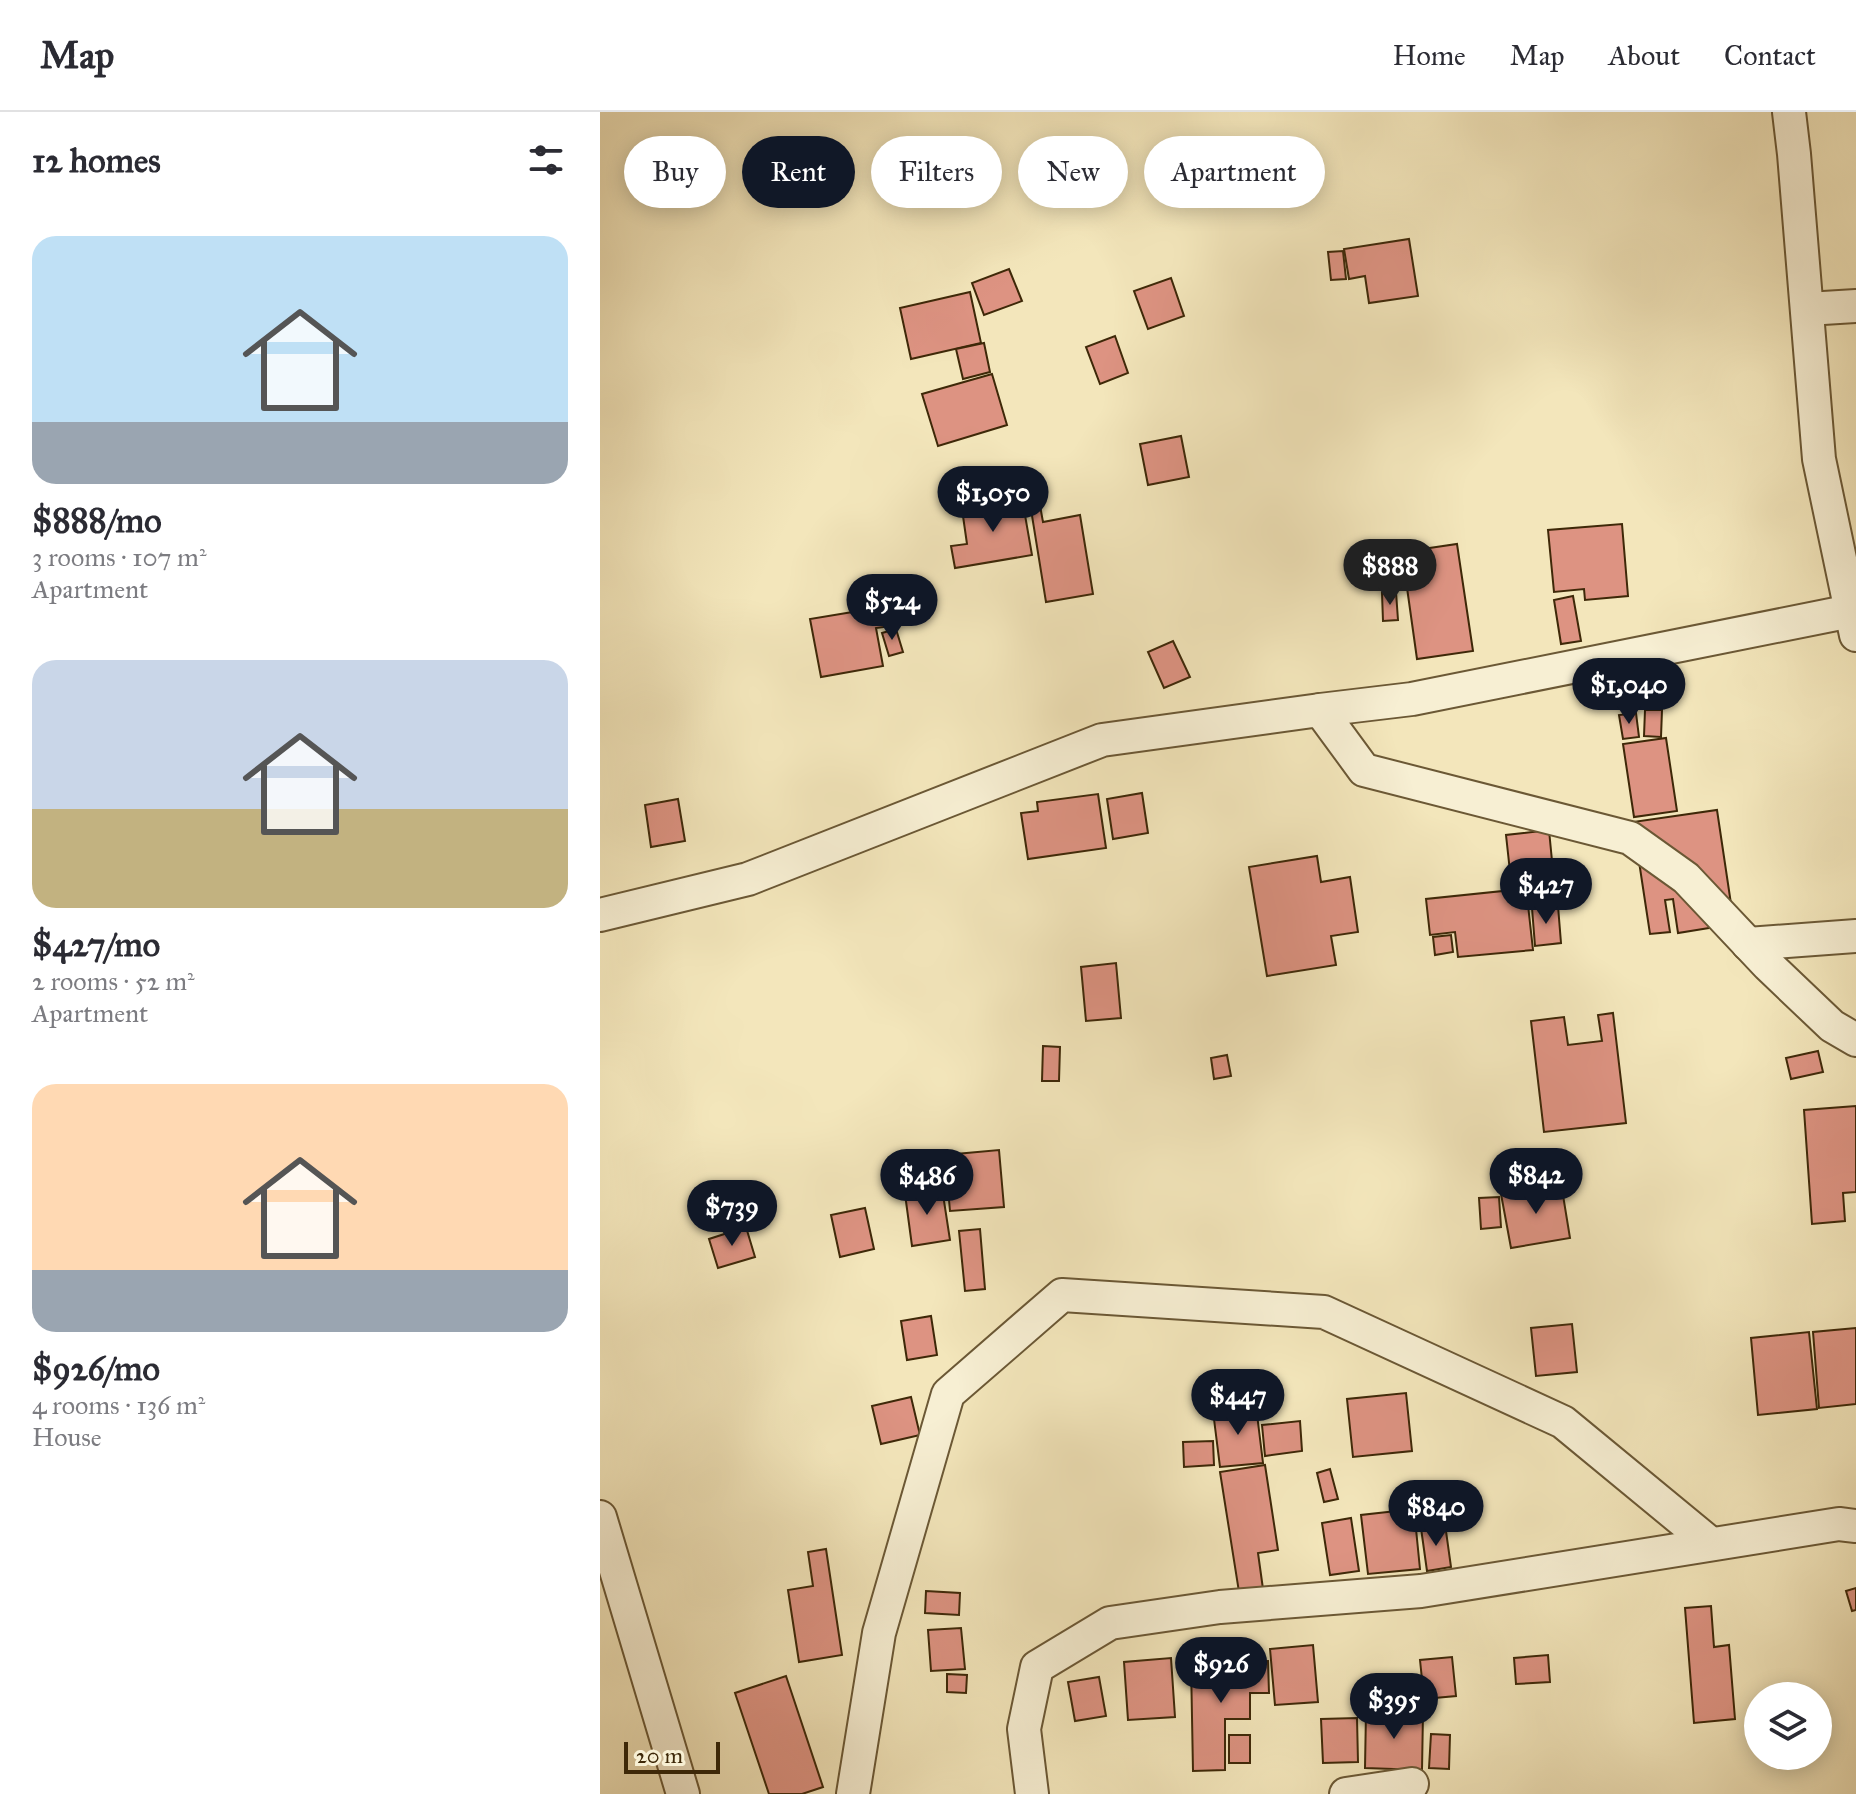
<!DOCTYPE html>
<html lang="en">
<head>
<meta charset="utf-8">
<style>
  body { margin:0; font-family:"IM FELL Great Primer",serif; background:#f2f2f3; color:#2b2b33; height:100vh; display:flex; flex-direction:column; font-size:30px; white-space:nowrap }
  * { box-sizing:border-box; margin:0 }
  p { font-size:26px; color:#7c7c81 }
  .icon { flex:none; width:44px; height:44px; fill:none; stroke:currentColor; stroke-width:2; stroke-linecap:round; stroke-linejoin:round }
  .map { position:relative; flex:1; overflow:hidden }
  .side { display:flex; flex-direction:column; background:#fff; width:600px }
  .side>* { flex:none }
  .guide { position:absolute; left:24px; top:24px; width:760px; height:72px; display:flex; gap:16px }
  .fabs { position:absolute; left:1144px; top:1570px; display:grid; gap:16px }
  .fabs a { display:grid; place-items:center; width:88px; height:88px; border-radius:50%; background:#fff; box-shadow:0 4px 20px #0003; font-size:40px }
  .scale { position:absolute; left:24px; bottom:20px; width:96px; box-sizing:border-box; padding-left:8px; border:4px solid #3e2808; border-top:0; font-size:22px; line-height:28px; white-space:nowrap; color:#3e2808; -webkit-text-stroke:6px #f7efd3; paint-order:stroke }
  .price { position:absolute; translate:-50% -68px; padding:0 18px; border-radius:28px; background:#111827; color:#fff; font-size:26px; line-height:52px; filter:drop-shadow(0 2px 4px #0008) }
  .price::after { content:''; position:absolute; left:50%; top:48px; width:24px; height:18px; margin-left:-12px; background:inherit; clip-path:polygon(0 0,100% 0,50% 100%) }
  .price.on { background:#222; color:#fff }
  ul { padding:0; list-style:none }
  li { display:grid; align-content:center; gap:16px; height:424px; padding:0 32px }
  li span { display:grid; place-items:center; height:248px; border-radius:24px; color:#555 }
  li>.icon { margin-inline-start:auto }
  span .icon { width:144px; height:144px; fill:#fffc; stroke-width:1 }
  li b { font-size:34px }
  h2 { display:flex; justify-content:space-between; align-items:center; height:96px; padding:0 32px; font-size:34px }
  .tag { padding:0 28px; border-radius:36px; background:#fff; box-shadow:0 4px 20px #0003; font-size:28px; line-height:72px }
  .tag.on { background:#111827; color:#fff }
  header { display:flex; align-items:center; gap:48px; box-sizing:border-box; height:112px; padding:0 40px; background:#fff; border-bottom:2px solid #e1e1e2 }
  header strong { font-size:38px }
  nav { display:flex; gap:44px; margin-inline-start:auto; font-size:28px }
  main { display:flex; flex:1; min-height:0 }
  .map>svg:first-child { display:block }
  .building { fill:#dd9382; stroke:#3e2808; stroke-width:2 }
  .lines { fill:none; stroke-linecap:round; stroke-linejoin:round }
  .minor-casing { stroke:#6b5835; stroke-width:36 }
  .minor { stroke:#f7efd3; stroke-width:32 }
</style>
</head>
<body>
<header>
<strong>Map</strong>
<nav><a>Home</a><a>Map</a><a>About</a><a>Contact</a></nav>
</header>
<main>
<section class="side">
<h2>12 homes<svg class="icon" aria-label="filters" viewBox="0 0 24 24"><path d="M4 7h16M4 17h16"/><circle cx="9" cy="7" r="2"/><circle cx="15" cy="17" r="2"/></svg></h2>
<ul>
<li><span style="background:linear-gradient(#bfe0f5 75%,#9aa5b1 0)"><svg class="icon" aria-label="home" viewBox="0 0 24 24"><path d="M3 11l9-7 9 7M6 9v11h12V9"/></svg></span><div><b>$888/mo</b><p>3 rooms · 107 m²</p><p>Apartment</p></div></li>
<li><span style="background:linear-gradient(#c9d6e8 60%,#c2b280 0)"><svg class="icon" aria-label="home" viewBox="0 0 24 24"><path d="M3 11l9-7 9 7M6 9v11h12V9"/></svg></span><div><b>$427/mo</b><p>2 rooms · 52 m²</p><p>Apartment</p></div></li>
<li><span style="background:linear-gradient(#ffd9b3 75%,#9aa5b1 0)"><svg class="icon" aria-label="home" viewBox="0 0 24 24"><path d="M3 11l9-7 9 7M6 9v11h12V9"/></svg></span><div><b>$926/mo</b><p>4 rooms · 136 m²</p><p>House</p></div></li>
</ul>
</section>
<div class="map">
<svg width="1256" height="1682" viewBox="0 0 1256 1682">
  <rect width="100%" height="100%" fill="#f3e6bb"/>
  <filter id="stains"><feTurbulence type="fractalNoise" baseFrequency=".0025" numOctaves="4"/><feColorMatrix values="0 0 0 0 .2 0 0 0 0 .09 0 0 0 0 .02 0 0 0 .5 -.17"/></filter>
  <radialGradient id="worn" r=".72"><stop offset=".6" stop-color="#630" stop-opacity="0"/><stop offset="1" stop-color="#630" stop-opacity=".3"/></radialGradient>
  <g class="building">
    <polygon points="809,127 818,184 769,191 765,164 749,167 744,137"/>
    <polygon points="743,139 746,167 731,168 728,140"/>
    <polygon points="409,157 422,189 384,203 372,171"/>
    <polygon points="571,166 584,204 548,217 534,179"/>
    <polygon points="370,180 381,231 311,247 300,196"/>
    <polygon points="515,224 528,261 500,272 486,235"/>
    <polygon points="384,231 390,260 363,267 356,237"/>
    <polygon points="392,262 407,313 338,334 322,282"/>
    <polygon points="581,324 589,365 548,373 540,332"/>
    <polygon points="437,377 443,410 480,403 493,482 446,490 428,379"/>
    <polygon points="422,386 432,443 355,456 351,434 367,432 362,397"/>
    <polygon points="1022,412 1028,484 985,488 984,477 954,480 948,418"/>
    <polygon points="857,432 873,539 817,547 802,440"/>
    <polygon points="796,480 798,508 783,509 782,481"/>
    <polygon points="973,484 981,529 961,532 954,488"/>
    <polygon points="289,494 292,514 276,516 283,554 221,565 210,507"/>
    <polygon points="296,517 303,540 289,544 282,521"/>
    <polygon points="573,529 590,565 564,576 548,540"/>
    <polygon points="1045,598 1062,598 1061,625 1044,624"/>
    <polygon points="1036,601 1039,625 1023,627 1019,603"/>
    <polygon points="1066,626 1077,699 1034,705 1023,632"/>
    <polygon points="542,681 548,721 513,727 507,687"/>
    <polygon points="498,682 506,736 428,747 421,701 438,699 437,690"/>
    <polygon points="78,687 85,729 51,735 45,693"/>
    <polygon points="1117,698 1134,812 1078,821 1073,787 1065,788 1070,820 1050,822 1033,710"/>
    <polygon points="949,718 956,790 928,793 933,838 858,845 855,820 830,823 826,787 912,778 906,723"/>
    <polygon points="717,744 721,770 750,765 758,820 731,824 736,853 667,864 649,755"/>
    <polygon points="958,794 961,831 935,834 932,796"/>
    <polygon points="851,823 853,840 835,843 833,825"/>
    <polygon points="516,851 521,906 486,909 481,855"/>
    <polygon points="1013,901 1026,1011 944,1020 931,909 964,905 968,933 1002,929 998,903"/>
    <polygon points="443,934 460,935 459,969 442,969"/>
    <polygon points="1218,939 1223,960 1191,967 1186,946"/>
    <polygon points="627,943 631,964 614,967 611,946"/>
    <polygon points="1256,994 1256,1080 1243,1081 1245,1109 1212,1112 1204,998"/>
    <polygon points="399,1038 404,1095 350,1099 345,1043"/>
    <polygon points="961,1071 970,1126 911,1136 901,1082"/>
    <polygon points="342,1076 350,1128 312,1134 305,1082"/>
    <polygon points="899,1085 901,1115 881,1117 879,1086"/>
    <polygon points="265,1096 274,1137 240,1145 231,1103"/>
    <polygon points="146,1115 155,1145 118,1156 109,1127"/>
    <polygon points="380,1117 385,1177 365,1179 359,1119"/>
    <polygon points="331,1204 337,1243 307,1248 301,1209"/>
    <polygon points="972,1212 977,1260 936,1264 931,1216"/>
    <polygon points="1256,1216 1256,1292 1219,1296 1213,1220"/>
    <polygon points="1209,1220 1217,1297 1158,1303 1151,1226"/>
    <polygon points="806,1281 812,1339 753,1345 747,1287"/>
    <polygon points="311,1285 320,1323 281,1332 272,1294"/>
    <polygon points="656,1294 663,1351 620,1355 613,1299"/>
    <polygon points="700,1309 702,1339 665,1344 662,1313"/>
    <polygon points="613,1329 614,1353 584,1355 583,1330"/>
    <polygon points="665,1353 678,1438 658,1441 663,1477 639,1480 620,1360"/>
    <polygon points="730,1357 738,1387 724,1390 717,1361"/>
    <polygon points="814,1397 820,1457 768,1462 761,1403"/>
    <polygon points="751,1406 759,1459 730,1463 722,1411"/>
    <polygon points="845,1412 851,1455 827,1459 821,1416"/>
    <polygon points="226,1437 242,1543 199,1550 188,1478 213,1474 208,1440"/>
    <polygon points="1256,1476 1256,1498 1252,1499 1246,1479"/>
    <polygon points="326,1479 360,1481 359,1503 325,1501"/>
    <polygon points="1111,1494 1114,1535 1129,1533 1135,1607 1094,1611 1085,1496"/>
    <polygon points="361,1516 365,1557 331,1559 328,1518"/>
    <polygon points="713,1533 718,1590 675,1593 670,1537"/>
    <polygon points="948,1543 950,1570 916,1572 914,1546"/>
    <polygon points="852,1545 856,1584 824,1587 820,1548"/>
    <polygon points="571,1546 575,1605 528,1608 524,1550"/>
    <polygon points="668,1549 669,1581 650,1581 650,1607 625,1607 625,1658 593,1659 591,1551"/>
    <polygon points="347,1562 367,1563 366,1581 347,1580"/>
    <polygon points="186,1564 223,1675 202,1682 169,1682 135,1581"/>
    <polygon points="499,1565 506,1604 475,1609 468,1570"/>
    <polygon points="766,1600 823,1601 822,1658 765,1656"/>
    <polygon points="757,1606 758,1650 723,1651 721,1607"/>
    <polygon points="831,1622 850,1623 849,1657 829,1656"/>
    <rect x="629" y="1623" width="21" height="28"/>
  </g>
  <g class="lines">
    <g class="minor-casing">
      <g id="minor">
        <polyline points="1189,0 1194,42 1219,347 1256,523"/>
        <polyline points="1207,197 1256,194"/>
        <polyline points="720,598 812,587 1251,499"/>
        <polyline points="0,803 148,767 502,628 720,598 764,658 1030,726 1086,766 1168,853 1232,914 1256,928"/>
        <polyline points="1148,832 1256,824"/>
        <polyline points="0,1405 83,1682"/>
        <polyline points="253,1682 279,1521 348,1282 462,1183 724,1200 963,1310 1111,1432"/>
        <polyline points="432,1682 424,1617 437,1555 510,1511 620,1495 821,1479 1239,1412 1256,1414"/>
        <polyline points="746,1682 812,1672"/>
      </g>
    </g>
    <use href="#minor" class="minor"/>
  </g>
  <rect width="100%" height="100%" filter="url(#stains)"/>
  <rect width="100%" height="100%" fill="url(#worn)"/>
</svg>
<div class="fabs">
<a><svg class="icon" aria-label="layers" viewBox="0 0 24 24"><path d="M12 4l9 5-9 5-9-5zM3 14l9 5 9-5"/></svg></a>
</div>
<div class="scale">20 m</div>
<b class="price" style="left:393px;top:422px">$1,050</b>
<b class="price on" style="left:790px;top:495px">$888</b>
<b class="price" style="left:292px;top:530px">$524</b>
<b class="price" style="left:1029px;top:614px">$1,040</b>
<b class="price" style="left:946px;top:814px">$427</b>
<b class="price" style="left:936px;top:1104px">$842</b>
<b class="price" style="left:327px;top:1105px">$486</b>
<b class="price" style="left:132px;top:1136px">$739</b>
<b class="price" style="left:638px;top:1325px">$447</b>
<b class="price" style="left:836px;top:1436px">$840</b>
<b class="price" style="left:621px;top:1593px">$926</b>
<b class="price" style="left:794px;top:1629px">$395</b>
<div class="guide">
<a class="tag">Buy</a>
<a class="tag on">Rent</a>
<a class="tag">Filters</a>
<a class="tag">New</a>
<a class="tag">Apartment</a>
</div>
</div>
</main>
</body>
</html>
